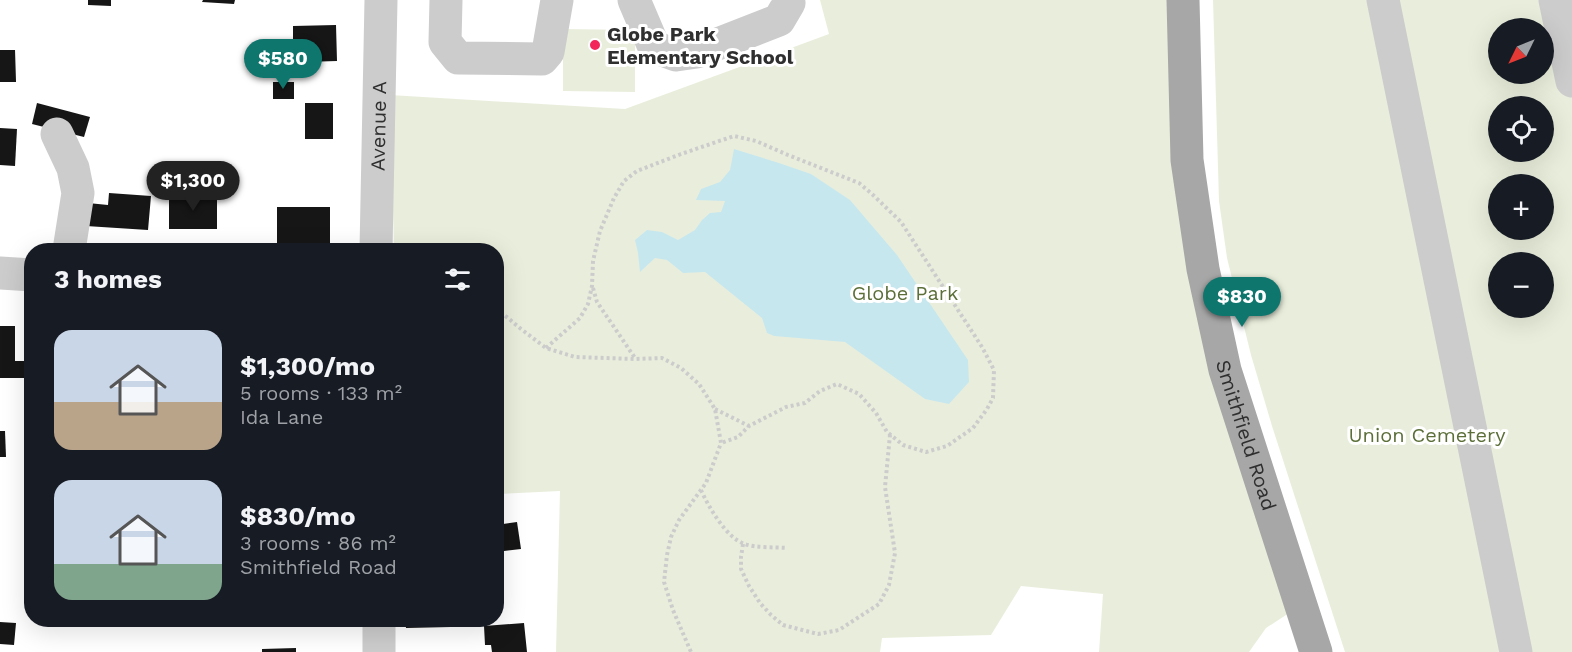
<!DOCTYPE html>
<html lang="en">
<head>
<meta charset="utf-8">
<style>
  body { margin:0; font-family:"Work Sans",sans-serif; background:#242831; color:#f1f3f6; height:100vh; display:flex; flex-direction:column; font-size:22px; white-space:nowrap }
  * { box-sizing:border-box; margin:0 }
  p { font-size:20px; color:#9ea1a6 }
  .icon { flex:none; width:33px; height:33px; fill:none; stroke:currentColor; stroke-width:2; stroke-linecap:round; stroke-linejoin:round }
  .map { position:relative; flex:1; overflow:hidden }
  .details { position:absolute; left:24px; top:243px; width:480px; height:384px; display:flex; flex-direction:column; background:#171b24; border-radius:24px; box-shadow:0 6px 24px #0002 }
  .details>* { flex:none }
  .needle { width:39px; rotate:227deg }
  .controls { position:absolute; left:1488px; top:18px; display:grid; gap:12px }
  .controls a { display:grid; place-items:center; width:66px; height:66px; border-radius:50%; background:#171b24; box-shadow:0 6px 24px #0002; font-size:30px }
  .price { position:absolute; translate:-50% -51px; padding:0 14px; border-radius:21px; background:#0f766e; color:#fff; font-size:20px; line-height:39px; filter:drop-shadow(0 2px 3px #0008) }
  .price::after { content:''; position:absolute; left:50%; top:36px; width:18px; height:14px; margin-left:-9px; background:inherit; clip-path:polygon(0 0,100% 0,50% 100%) }
  .price.on { background:#222; color:#fff }
  ul { padding:0; list-style:none }
  li { display:flex; align-items:center; gap:18px; height:150px; padding:0 30px }
  li span { display:grid; place-items:center; flex:none; width:168px; height:120px; border-radius:18px; color:#555 }
  li>.icon { margin-inline-start:auto }
  span .icon { width:72px; height:72px; fill:#fffc; stroke-width:1 }
  li b { font-size:26px }
  h2 { display:flex; justify-content:space-between; align-items:center; height:72px; padding:0 30px; font-size:26px }
  .map>svg:first-child { display:block }
  .green { fill:#e9eedc; fill-rule:evenodd }
  .water { fill:#c7e7ef }
  .building { fill:#161616 }
  .lines { fill:none; stroke-linecap:round; stroke-linejoin:round }
  .path { stroke:#ccc; stroke-width:4; stroke-dasharray:3 3; stroke-linecap:butt }
  .minor { stroke:#ccc; stroke-width:33 }
  .major { stroke:#a7a7a7; stroke-width:33 }
  .poi-dot { fill:#f2265b; stroke:#fff; stroke-width:2 }
  .labels { text-anchor:middle; dominant-baseline:central; stroke-width:6; stroke-linejoin:round; paint-order:stroke }
  .poi-label { font-size:20px; font-weight:bold; fill:#2f2f2f; stroke:#fff; text-anchor:start }
  .street-label { font-size:20px; fill:#2f2f2f; stroke:#fff }
  .park-label { font-size:20px; fill:#5c6f39; stroke:#fff }
</style>
</head>
<body>
<div class="map">
<svg width="1572" height="652" viewBox="0 0 1572 652">
  <rect width="100%" height="100%" fill="#fff"/>
  <g class="green">
    <polygon points="820,0 1188,0 1206,271 1306,602 1266,628 1249,652 1099,652 1103,594 1021,586 991,635 882,638 880,652 556,652 560,491 497,494 496,250 394,250 390,95 625,109 829,34"/>
    <path d="M1213,0H1572V652H1345L1272,426L1251,355L1227,258L1219,201ZM1498,28H1544V74H1498ZM1498,106H1544V152H1498ZM1498,184H1544V230H1498ZM1498,262H1544V308H1498Z"/>
    <polygon points="563,29 635,30 635,92 563,91"/>
  </g>
  <polygon class="water" points="734,149 779,163 811,174 850,200 897,255 968,360 969,382 949,404 925,399 845,342 774,336 767,333 762,318 705,272 683,273 667,260 655,258 640,272 638,253 635,240 647,230 662,232 678,240 695,230 702,220 710,213 721,212 725,201 696,200 701,189 720,182 730,170"/>
  <g class="building">
    <polygon points="88,0 111,0 111,6 88,5"/>
    <polygon points="203,0 235,0 234,4 202,2"/>
    <polygon points="336,25 337,61 305,62 305,45 293,45 293,26"/>
    <polygon points="0,50 15,50 16,82 0,82"/>
    <polygon points="273,58 295,58 295,74 273,75"/>
    <rect x="273" y="82" width="21" height="17"/>
    <polygon points="37,103 90,117 84,137 32,124"/>
    <rect x="305" y="103" width="28" height="36"/>
    <polygon points="0,128 17,129 15,166 0,165"/>
    <polygon points="109,193 151,196 148,230 86,226 88,203 108,205"/>
    <rect x="169" y="194" width="48" height="35"/>
    <polygon points="277,207 330,207 330,247 313,247 313,250 277,250"/>
    <polygon points="0,326 15,326 15,361 24,361 24,378 0,378"/>
    <polygon points="0,431 5,431 6,457 0,457"/>
    <polygon points="517,522 521,549 496,552 496,525"/>
    <polygon points="405,620 450,620 451,627 406,628"/>
    <polygon points="0,622 16,623 14,645 0,644"/>
    <polygon points="524,623 527,652 492,652 491,645 485,645 484,626"/>
    <polygon points="296,648 296,652 262,652 262,649"/>
  </g>
  <g class="lines">
    <g class="path">
      <polyline points="593,288 597,302 635,358"/>
      <polyline points="496,308 521,329 546,348 575,357 635,359 662,358 681,368 699,384 715,409 721,443 706,483 679,520 671,537 667,555 664,582 673,610 691,652"/>
      <polyline points="546,348 580,318 588,304 592,286 593,261 600,231 614,198 624,181 637,171 681,154 734,136 756,141 788,155 859,183 872,194 901,222 982,347 994,370 993,398 987,409 973,428 947,446 926,452 903,445 887,432 876,413 859,394 837,384 820,391 805,403 786,407 749,426 738,437 721,443"/>
      <polyline points="715,409 749,426"/>
      <path d="M701,490C708,506 727,539 745,544C755,548 775,547 787,548"/>
      <polyline points="743,544 741,557 741,569 749,586 760,603 771,615 783,625 818,634 839,630 879,604 889,585 895,553 885,487 890,435"/>
    </g>
    <g class="minor">
      <polyline points="446,0 445,42 458,58 542,59 548,52 557,0"/>
      <polyline points="634,0 654,47 676,55 697,52 779,20 789,3 788,0"/>
      <polyline points="1383,0 1516,652"/>
      <polyline points="1555,0 1572,81"/>
      <polyline points="57,134 73,168 78,193 69,250"/>
      <path id="s1" d="M376,250L381,0"/>
      <polyline points="0,273 32,275"/>
      <polyline points="379,620 379,652"/>
    </g>
    <path class="major" id="s2" d="M1183,0L1187,160L1203,269L1225,370L1316,652"/>
  </g>
  <circle class="poi-dot" cx="595" cy="45" r="6"/>
  <g class="labels">
    <g class="poi-label">
      <text x="607" y="34">Globe Park<tspan x="607" dy="23">Elementary School</tspan></text>
    </g>
    <g class="street-label">
      <text stroke="none"><textPath href="#s1" startOffset="124">Avenue A</textPath></text>
      <text stroke="none"><textPath href="#s2" startOffset="442">Smithfield Road</textPath></text>
    </g>
    <g class="park-label">
      <text x="905" y="293">Globe Park</text>
      <text x="1427" y="435">Union Cemetery</text>
    </g>
  </g>
</svg>
<div class="controls">
<a><svg class="needle" viewBox="-14 -14 28 28"><path d="M0-13l5 13h-10z" fill="#e53935"/><path d="M0 13l5-13h-10z" fill="#9ea1a6"/></svg></a>
<a><svg class="icon" aria-label="locate" viewBox="0 0 24 24"><circle cx="12" cy="12" r="6"/><path d="M12 2v4M12 18v4M2 12h4M18 12h4"/></svg></a>
<a>+</a>
<a>−</a>
</div>
<b class="price" style="left:283px;top:90px">$580</b>
<b class="price on" style="left:193px;top:212px">$1,300</b>
<b class="price" style="left:1242px;top:328px">$830</b>
<section class="details">
<h2>3 homes<svg class="icon" aria-label="filters" viewBox="0 0 24 24"><path d="M4 7h16M4 17h16"/><circle cx="9" cy="7" r="2"/><circle cx="15" cy="17" r="2"/></svg></h2>
<ul>
<li><span style="background:linear-gradient(#c9d6e8 60%,#b9a48a 0)"><svg class="icon" aria-label="home" viewBox="0 0 24 24"><path d="M3 11l9-7 9 7M6 9v11h12V9"/></svg></span><div><b>$1,300/mo</b><p>5 rooms · 133 m²</p><p>Ida Lane</p></div></li>
<li><span style="background:linear-gradient(#c9d6e8 70%,#7fa58c 0)"><svg class="icon" aria-label="home" viewBox="0 0 24 24"><path d="M3 11l9-7 9 7M6 9v11h12V9"/></svg></span><div><b>$830/mo</b><p>3 rooms · 86 m²</p><p>Smithfield Road</p></div></li>
</ul>
</section>
</div>
</body>
</html>
